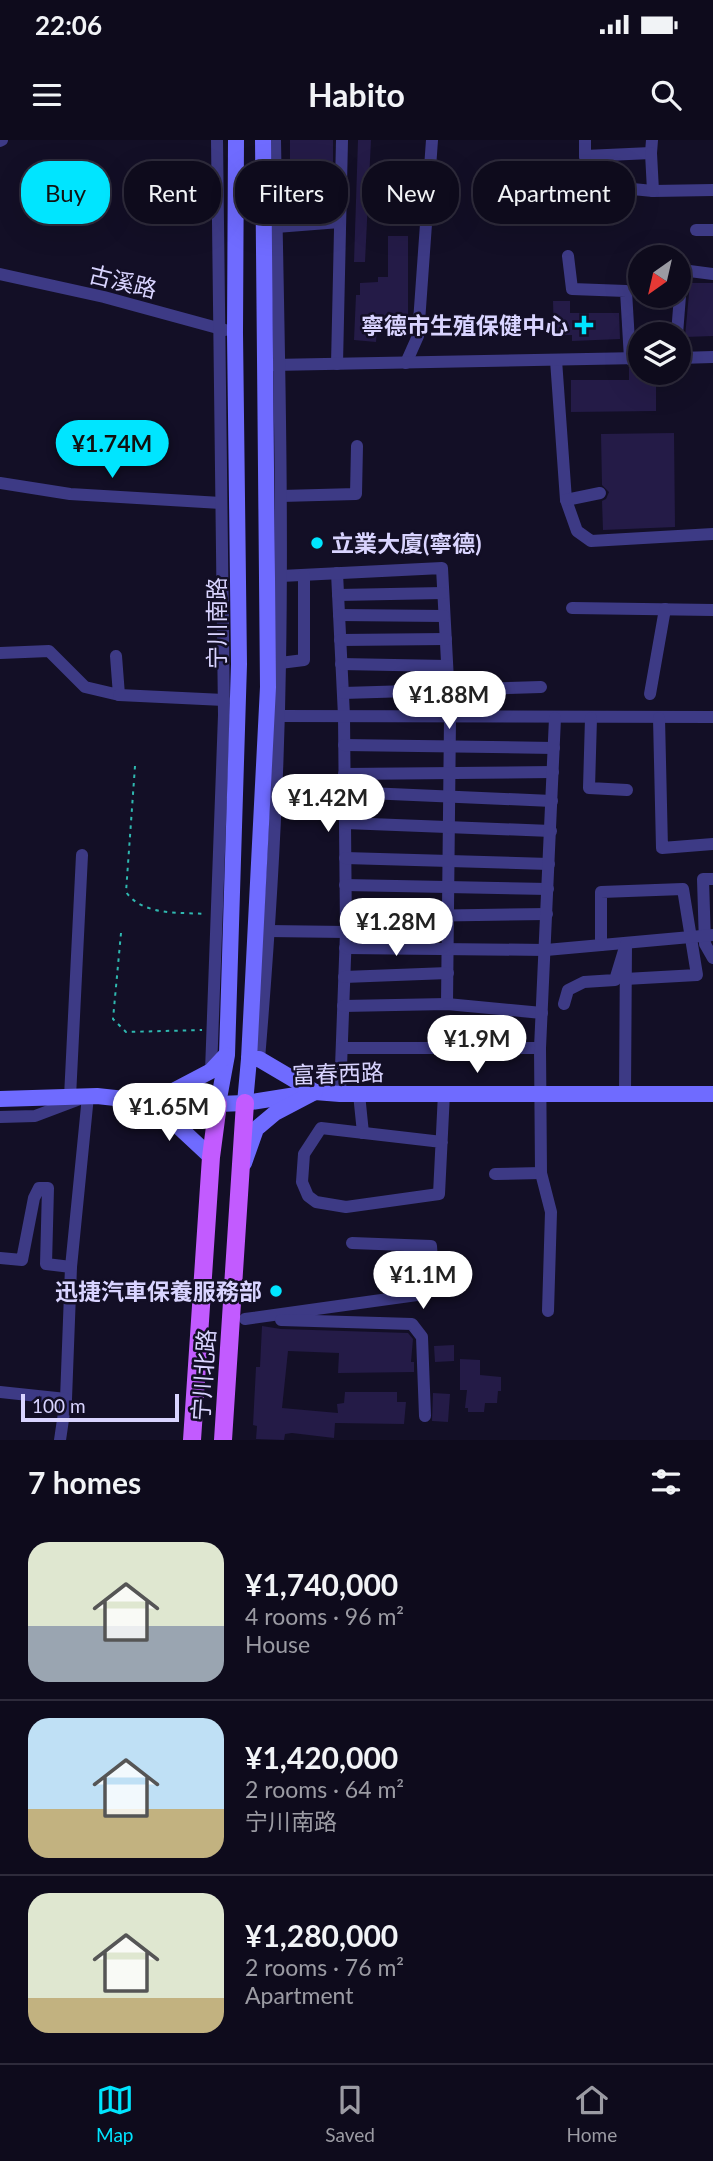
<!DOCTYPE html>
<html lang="en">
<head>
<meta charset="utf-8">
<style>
  body { margin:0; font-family:Lato,"Noto Sans SC",sans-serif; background:#1c1929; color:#f1f3f6; height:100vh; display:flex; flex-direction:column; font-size:26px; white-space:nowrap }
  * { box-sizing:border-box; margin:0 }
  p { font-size:23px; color:#9b9ba3 }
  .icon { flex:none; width:38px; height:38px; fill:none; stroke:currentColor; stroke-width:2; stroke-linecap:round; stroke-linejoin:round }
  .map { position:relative; height:1300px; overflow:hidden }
  .sheet { display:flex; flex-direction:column; background:#0e0b1c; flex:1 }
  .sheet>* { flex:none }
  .guide { position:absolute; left:21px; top:21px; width:672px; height:63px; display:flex; gap:14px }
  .needle { width:46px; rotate:214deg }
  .buttons { position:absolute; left:628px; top:105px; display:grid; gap:14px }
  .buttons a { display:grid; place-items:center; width:63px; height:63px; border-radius:50%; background:#0e0b1c; box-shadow:0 7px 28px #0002,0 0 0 2px #2e2b3b; font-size:35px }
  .scale { position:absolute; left:21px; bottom:18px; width:158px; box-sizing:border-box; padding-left:7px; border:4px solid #d9d4ff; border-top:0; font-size:19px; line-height:24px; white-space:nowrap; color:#d9d4ff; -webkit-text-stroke:5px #130f26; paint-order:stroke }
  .price { position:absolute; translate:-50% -60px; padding:0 16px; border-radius:24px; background:#fff; color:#222; font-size:23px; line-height:46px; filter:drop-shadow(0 2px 4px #0008) }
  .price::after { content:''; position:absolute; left:50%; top:42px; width:21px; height:16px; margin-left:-10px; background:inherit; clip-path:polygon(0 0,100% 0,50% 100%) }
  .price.selected { background:#00e5ff; color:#111 }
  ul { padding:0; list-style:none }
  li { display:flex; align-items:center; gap:21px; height:175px; padding:0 28px }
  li+li { border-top:2px solid #2e2b3b }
  li span { display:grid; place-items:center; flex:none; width:196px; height:140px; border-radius:21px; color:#555 }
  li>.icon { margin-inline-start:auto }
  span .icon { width:84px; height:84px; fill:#fffc; stroke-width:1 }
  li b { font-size:30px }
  h2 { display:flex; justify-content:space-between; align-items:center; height:84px; padding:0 28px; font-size:30px }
  .chip { padding:0 24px; border-radius:28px; background:#0e0b1c; box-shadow:0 7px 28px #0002,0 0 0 2px #2e2b3b; font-size:24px; line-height:63px }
  .chip.selected { background:#00e5ff; color:#111 }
  .status { display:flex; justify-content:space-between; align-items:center; height:49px; padding:0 35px; background:#0e0b1c; direction:ltr }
  .status svg { height:19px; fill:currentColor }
  header { display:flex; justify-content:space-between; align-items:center; height:91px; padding:0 28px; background:#0e0b1c; font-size:32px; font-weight:700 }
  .menu { display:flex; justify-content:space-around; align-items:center; height:98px; border-top:2px solid #2e2b3b; background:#0e0b1c; font-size:19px; color:#9b9ba3 }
  .menu a { display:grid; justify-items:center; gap:4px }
  .menu .selected { color:#00e5ff }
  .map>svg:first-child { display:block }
  .building { fill:#241b47 }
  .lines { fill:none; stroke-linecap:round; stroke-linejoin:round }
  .path { stroke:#2fb8b0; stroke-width:2; stroke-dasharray:3.5 5; stroke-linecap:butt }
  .minor { stroke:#3d3a85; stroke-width:12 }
  .secondary { stroke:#6f6bff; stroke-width:16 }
  .primary { stroke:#c25bff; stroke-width:18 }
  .poi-dot { fill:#00e5ff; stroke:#130f26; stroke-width:2.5 }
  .labels { text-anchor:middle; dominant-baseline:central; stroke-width:5; stroke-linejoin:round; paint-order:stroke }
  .street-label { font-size:23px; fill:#d9d4ff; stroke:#130f26 }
  .poi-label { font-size:23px; font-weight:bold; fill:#d9d4ff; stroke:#130f26; text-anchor:end }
</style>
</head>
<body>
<div class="status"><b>22:06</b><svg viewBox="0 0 49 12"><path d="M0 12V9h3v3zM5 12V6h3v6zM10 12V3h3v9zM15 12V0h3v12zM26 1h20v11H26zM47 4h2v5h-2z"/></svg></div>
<header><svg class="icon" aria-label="menu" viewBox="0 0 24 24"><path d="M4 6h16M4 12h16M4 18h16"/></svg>Habito<svg class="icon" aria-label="search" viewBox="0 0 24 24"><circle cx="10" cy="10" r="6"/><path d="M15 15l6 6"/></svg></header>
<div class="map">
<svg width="713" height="1300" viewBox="0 0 713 1300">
  <rect width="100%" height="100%" fill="#130f26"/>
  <g class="building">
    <polygon points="290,0 333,0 333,29 308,29 309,74 295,74 294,29 290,29"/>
    <polygon points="358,0 371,0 365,122 354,122"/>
    <polygon points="388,96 408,96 408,191 377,190 376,202 354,200 356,155 360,155 360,143 378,142 378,137 388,137"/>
    <polygon points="690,143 713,143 713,196 685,197"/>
    <polygon points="553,161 570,161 570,173 619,173 620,199 572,201 572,195 554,195"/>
    <polygon points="629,228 640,228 640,233 656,233 656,271 571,272 571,240 629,240"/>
    <polygon points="674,293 675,387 603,390 602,361 606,359 609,352 602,345 601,294"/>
    <polygon points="262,1186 281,1189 408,1193 413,1199 411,1222 414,1222 414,1232 338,1233 339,1213 288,1211 282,1268 338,1273 337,1264 344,1263 345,1252 397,1252 397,1262 406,1262 404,1284 335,1283 334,1298 292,1293 285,1294 284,1300 256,1299 257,1286 253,1285 256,1227 260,1227"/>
    <polygon points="454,1205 454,1221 435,1222 434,1206"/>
    <polygon points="460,1219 480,1220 480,1235 501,1237 501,1251 498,1251 497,1263 485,1263 484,1272 468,1272 468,1268 465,1268 467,1250 460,1250"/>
    <polygon points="433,1253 450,1254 448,1282 432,1281"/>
  </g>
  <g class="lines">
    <g class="path">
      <path d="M135,626L126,752C143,776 179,772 206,774"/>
      <polyline points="121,793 113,879 126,892 202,890"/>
    </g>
    <g class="minor">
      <polyline points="652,0 651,13 585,16 591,45 653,51 713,50"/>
      <polyline points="0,1 2,0"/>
      <polyline points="651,13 653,51"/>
      <polyline points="585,16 585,0"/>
      <polyline points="276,87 340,82"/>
      <polyline points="696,90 713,90"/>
      <polyline points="568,116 572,149 626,151 630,219"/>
      <polyline points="0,134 104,157 225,190"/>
      <polyline points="677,194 682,130 713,134"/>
      <polyline points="679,218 713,217"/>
      <polyline points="556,220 566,360 577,391 591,401 713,394"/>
      <polyline points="406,223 418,196 432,0"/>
      <polyline points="337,224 342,0"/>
      <polyline points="272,225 640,218"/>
      <polyline points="0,343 70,354 221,363"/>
      <polyline points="281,356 356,354 357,306"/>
      <polyline points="566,360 600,353"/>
      <polyline points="337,433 344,576 346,792 340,954"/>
      <polyline points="281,436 442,428 450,578 447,864"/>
      <polyline points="338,455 443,453"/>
      <polyline points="572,468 713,470"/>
      <polyline points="339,475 444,476"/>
      <polyline points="340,500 446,499"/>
      <polyline points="0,513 49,511 85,547 119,555 116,516"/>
      <polyline points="280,523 304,520 304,435"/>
      <polyline points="341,524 447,526"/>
      <polyline points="343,553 541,547"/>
      <polyline points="650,554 665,469"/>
      <polyline points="119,555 224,560"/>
      <polyline points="279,576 713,577"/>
      <polyline points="591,578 589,648 627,650"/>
      <polyline points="659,578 662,708 713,704"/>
      <polyline points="344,605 554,608"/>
      <polyline points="344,634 553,632"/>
      <polyline points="345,652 552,661"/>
      <polyline points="345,683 551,691"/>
      <polyline points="345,718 549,724"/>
      <polyline points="713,739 703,739 705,804 713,818"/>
      <polyline points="345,745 548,749"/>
      <polyline points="346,777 547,774"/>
      <polyline points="268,791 346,792"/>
      <polyline points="601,805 601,752 683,749 697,835 625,839"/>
      <polyline points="345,808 546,810 713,795"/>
      <polyline points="344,837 448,833"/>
      <polyline points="564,864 568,850 584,842 615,840 626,804 625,954"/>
      <polyline points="343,866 447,864 542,873"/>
      <polyline points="342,908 540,908"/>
      <path d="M259,919C270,788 278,655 280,523C283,349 278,174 275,0"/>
      <polyline points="211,931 224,575 217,0"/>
      <polyline points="359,954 363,993"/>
      <polyline points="70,957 82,715"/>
      <polyline points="0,977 35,976 88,956 71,1127 66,1259 60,1300"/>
      <polyline points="442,1002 321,988 304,1014 302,1042 308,1056 316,1062 346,1067 439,1054 444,953"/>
      <polyline points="495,1034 541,1033"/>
      <polyline points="0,1118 22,1120 34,1058 39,1048 48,1048 46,1124 71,1127"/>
      <polyline points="548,1171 551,1072 541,1033 540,908 555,578"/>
      <path d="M245,1179L417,1155C431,1140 433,1127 431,1106L352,1103"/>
      <polyline points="281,1180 412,1184 422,1197 425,1276"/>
      <polyline points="0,1252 66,1259"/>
    </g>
    <g class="secondary">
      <polyline points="0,959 97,956 152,962 218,964 245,963 315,952 340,954 713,954"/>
      <polyline points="245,963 249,919 268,547 263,0"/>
      <polyline points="218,964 227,915 239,524 235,193 236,0"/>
      <polyline points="211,1017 152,962 211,931 226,915"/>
      <polyline points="244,1023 256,989 275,973 315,952 259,919 249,919"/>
    </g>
    <g class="primary">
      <polyline points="192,1300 211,1017 218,964"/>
      <polyline points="223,1300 245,963"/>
    </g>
  </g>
  <g class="poi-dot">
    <path d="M580.5 174.5h7v7h7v7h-7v7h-7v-7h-7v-7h7z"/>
    <circle cx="317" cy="403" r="7"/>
    <circle cx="276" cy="1151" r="7"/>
  </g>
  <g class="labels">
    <g class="street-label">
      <text transform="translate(123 141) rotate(14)">古溪路</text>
      <text transform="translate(216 483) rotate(-90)">宁川南路</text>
      <text transform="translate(338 933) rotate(-2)">富春西路</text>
      <text transform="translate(203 1235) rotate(-86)">宁川北路</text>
    </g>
    <g class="poi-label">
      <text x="568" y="185">寧德市生殖保健中心</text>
      <text x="331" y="403" text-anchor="start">立業大廈(寧德)</text>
      <text x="262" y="1151">迅捷汽車保養服務部</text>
    </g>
  </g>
</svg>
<div class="buttons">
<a><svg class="needle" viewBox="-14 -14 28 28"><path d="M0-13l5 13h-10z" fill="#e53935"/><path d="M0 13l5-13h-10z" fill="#9b9ba3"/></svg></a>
<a><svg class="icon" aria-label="layers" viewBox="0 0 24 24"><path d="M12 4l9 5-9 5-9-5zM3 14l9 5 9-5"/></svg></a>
</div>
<div class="scale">100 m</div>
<b class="price selected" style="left:112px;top:340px">¥1.74M</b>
<b class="price" style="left:449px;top:591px">¥1.88M</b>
<b class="price" style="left:328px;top:694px">¥1.42M</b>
<b class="price" style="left:396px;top:818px">¥1.28M</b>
<b class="price" style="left:477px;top:935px">¥1.9M</b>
<b class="price" style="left:169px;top:1003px">¥1.65M</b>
<b class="price" style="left:423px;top:1171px">¥1.1M</b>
<div class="guide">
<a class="chip selected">Buy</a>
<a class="chip">Rent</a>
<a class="chip">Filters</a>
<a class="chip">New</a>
<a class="chip">Apartment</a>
</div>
</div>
<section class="sheet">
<h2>7 homes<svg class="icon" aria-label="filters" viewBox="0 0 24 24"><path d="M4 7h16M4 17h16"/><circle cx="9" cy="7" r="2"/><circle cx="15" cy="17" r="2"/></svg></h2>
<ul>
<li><span style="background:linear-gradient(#dfe7d0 60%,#9aa5b1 0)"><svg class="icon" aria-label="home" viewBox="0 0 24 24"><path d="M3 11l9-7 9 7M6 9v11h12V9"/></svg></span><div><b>¥1,740,000</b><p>4 rooms · 96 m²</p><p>House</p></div></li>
<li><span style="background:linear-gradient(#bfe0f5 65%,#c2b280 0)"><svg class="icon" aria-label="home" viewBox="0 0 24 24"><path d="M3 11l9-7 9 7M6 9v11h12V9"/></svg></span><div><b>¥1,420,000</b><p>2 rooms · 64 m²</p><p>宁川南路</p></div></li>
<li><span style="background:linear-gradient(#dfe7d0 75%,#c2b280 0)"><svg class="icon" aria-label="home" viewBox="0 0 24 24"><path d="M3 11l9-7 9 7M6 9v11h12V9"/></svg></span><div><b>¥1,280,000</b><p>2 rooms · 76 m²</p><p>Apartment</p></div></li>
</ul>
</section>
<nav class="menu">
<a class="selected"><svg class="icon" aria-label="map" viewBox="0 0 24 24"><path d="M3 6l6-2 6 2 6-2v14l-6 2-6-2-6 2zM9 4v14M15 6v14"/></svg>Map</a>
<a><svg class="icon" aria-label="saved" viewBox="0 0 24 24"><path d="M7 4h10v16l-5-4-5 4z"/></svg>Saved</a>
<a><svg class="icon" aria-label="home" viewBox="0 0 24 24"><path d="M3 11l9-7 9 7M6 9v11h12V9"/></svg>Home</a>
</nav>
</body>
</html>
